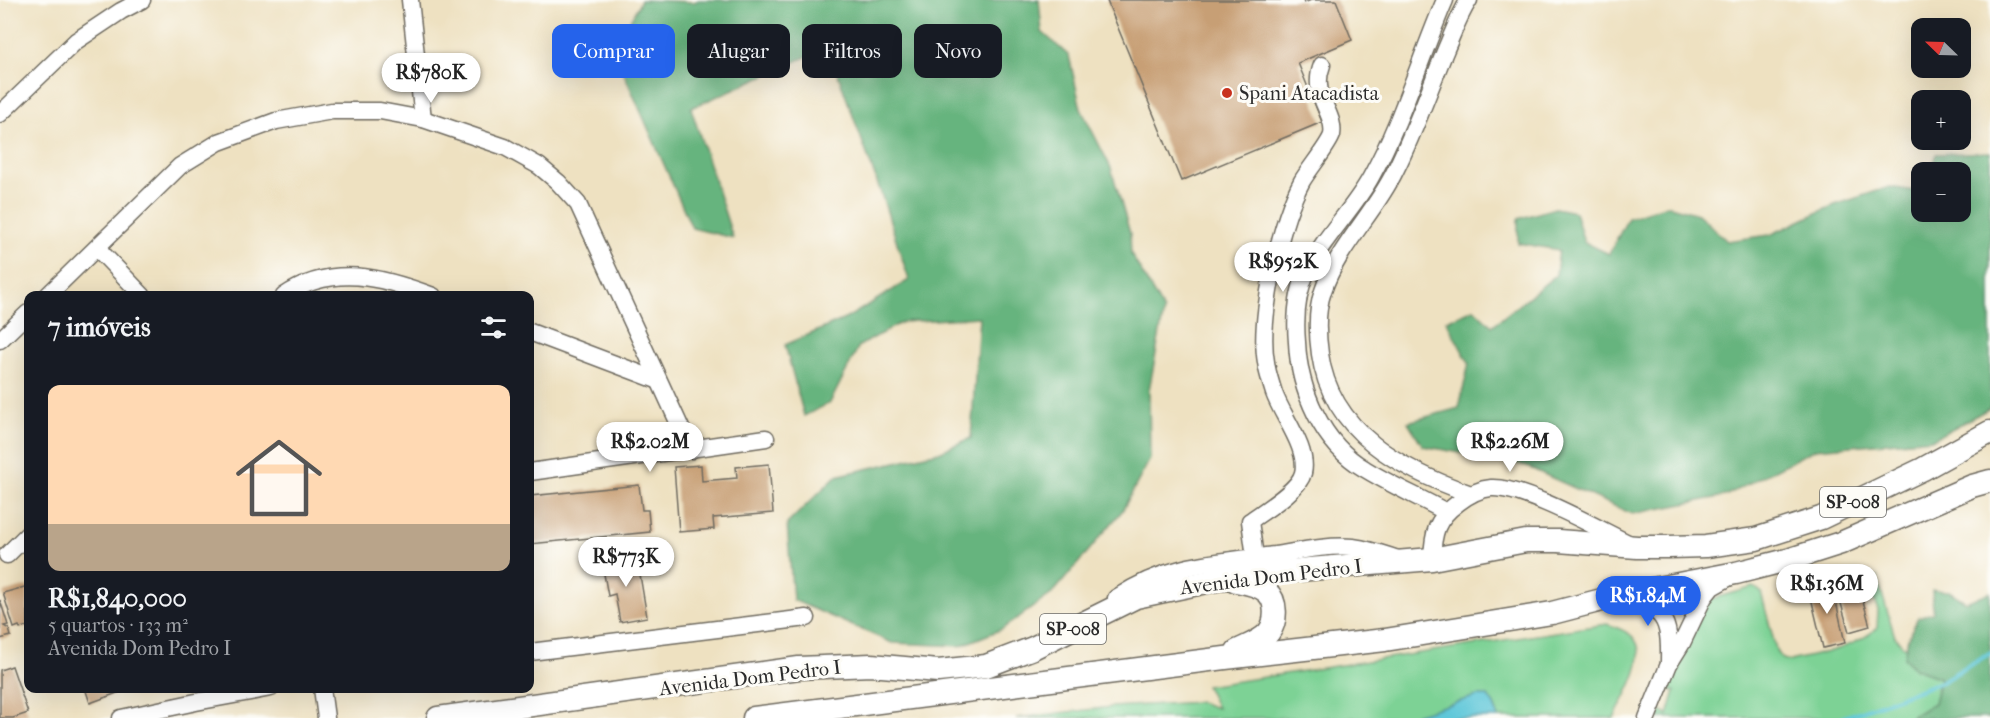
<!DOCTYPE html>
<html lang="pt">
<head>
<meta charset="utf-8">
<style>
  body { margin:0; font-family:"IM FELL French Canon",serif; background:#242831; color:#f1f3f6; height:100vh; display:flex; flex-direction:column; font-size:22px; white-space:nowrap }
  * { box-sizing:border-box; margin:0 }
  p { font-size:20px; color:#9ea1a6 }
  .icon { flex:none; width:33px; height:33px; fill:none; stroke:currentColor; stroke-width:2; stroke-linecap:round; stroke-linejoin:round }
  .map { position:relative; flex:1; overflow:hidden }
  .side { position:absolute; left:24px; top:291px; width:510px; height:402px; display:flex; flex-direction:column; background:#171b24; border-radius:12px; box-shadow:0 6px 24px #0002 }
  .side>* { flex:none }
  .banner { position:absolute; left:552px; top:24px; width:570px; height:54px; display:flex; gap:12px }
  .needle { width:39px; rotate:293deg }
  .buttons { position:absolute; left:1911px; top:18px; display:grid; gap:12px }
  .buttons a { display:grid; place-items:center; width:60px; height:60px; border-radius:12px; background:#171b24; box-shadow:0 6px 24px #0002; font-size:30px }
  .price { position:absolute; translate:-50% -51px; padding:0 14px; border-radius:21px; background:#fff; color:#222; font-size:20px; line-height:39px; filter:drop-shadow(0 2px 3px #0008) }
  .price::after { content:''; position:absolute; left:50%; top:36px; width:18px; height:14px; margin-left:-9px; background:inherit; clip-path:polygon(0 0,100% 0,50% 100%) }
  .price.on { background:#2563eb; color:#fff }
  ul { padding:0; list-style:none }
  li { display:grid; align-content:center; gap:12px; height:318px; padding:0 24px }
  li+li { border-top:2px solid #363941 }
  li span { display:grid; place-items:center; height:186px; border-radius:12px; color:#555 }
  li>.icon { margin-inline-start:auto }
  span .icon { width:108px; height:108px; fill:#fffc; stroke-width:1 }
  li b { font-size:26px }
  h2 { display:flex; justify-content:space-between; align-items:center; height:72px; padding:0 24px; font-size:26px }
  .chip { padding:0 21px; border-radius:12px; background:#171b24; box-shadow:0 6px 24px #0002; font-size:21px; line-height:54px }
  .chip.on { background:#2563eb; color:#fff }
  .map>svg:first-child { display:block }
  .green { fill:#7dd295; stroke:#547e60; stroke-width:1.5 }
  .forest { fill:#66b47e; stroke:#487054; stroke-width:1.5 }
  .water { fill:#5ec7d9; stroke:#447982; stroke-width:1.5 }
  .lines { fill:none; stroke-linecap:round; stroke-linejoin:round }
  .stream { stroke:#5ec7d9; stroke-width:4.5 }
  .building { fill:#c79f74 }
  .minor-casing { stroke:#6f6b60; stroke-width:19 }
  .major-casing { stroke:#6f6b60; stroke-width:25 }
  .minor { stroke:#fff; stroke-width:16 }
  .major { stroke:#fff; stroke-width:22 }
  .poi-dot { fill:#c8321e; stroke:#fdfcf7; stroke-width:2 }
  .labels { text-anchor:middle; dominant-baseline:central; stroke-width:6; stroke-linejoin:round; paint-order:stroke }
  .shield { fill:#fdfcf7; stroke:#6a6a68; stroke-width:1.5 }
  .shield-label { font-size:18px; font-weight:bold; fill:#2b2b2b }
  .poi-label { font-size:20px; fill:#2b2b2b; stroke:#fdfcf7; text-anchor:start }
  .street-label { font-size:20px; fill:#2b2b2b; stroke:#fdfcf7 }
</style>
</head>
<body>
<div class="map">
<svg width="1990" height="718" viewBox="0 0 1990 718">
  <rect width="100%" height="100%" fill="#fdfcf7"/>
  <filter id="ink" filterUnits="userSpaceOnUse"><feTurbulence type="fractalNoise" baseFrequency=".0167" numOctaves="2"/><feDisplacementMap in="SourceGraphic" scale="12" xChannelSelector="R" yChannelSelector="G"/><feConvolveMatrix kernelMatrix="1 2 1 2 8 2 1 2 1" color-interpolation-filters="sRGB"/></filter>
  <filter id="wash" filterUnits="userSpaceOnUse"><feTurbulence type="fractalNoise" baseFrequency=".008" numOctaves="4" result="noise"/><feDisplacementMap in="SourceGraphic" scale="24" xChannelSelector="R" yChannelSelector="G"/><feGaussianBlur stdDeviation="1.35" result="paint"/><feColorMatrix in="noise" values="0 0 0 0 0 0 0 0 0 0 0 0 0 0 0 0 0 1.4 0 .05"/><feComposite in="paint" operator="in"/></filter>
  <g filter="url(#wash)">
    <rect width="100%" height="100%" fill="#eee1c1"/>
    <g class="green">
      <path d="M1877,577L1895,637L1906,649L1904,658L1916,669L1940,678L1934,703L1909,718H1658L1660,711L1668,715L1675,691L1667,689L1704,601L1754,587L1761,592L1777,653L1783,659L1790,661C1820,654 1853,649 1877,628L1878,610L1865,580Z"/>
      <path d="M1607,624C1616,627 1625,630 1632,636C1652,655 1624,698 1614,718H1499L1494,705L1412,716L1411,718H1016L1112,707L1199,702L1217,708L1206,686Z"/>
    </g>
    <g class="forest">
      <polygon points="641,0 694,2 699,0 1039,0 1042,32 1069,56 1081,109 1111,168 1130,233 1131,254 1164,311 1149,390 1150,459 1122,511 1053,593 1002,629 960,646 892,643 793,600 787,524 836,476 939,452 971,438 979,317 902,322 859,346 830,403 804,416 785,345 847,318 909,280 881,193 828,47 691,108 733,238 692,228 614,51"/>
      <polygon points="1990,152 1990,408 1933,439 1815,449 1725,496 1632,514 1521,464 1423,446 1408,422 1459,408 1469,363 1446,321 1474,309 1492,326 1556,275 1559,250 1518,243 1518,219 1555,208 1575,212 1584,242 1609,254 1628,218 1667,205 1698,214 1727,241 1770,235 1832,206 1889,187 1921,192 1922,212 1960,212 1960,172 1931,172 1936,154"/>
      <polygon points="1932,590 1949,591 1966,602 1990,592 1990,718 1909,718 1934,703 1940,678 1916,669 1904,658 1908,638 1918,617 1933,613"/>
    </g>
    <polygon class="water" points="1477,696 1488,696 1494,705 1499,718 1411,718 1411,716"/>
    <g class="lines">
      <polyline class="stream" points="1842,718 1941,682 1990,653"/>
    </g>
    <g id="blocks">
      <g class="building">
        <polygon points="1109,0 1303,0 1304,3 1311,0 1336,0 1352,40 1298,63 1322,122 1181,181 1107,1"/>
        <polygon points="769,464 773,513 713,518 714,529 679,532 674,467 701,465 702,481 737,478 736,467"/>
        <polygon points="639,485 642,510 648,510 650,532 530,544 530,496"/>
        <polygon points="637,557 647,617 620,622 615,594 608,596 602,563"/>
        <polygon points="1832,583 1845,643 1823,648 1809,589"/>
        <polygon points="1858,583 1870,626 1849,632 1837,589"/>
        <polygon points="28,586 28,626 20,628 19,626 14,628 3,593"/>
        <polygon points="0,600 8,625 4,626 9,629 11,636 0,639"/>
        <polygon points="12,666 28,713 13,718 0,718 0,670"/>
        <polygon points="85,688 119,688 120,692 90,703"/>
      </g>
    </g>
  </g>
  <g filter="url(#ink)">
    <use href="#blocks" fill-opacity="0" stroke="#6f6b60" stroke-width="1.5"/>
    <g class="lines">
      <g class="minor-casing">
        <g id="minor">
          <polyline points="410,0 423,119"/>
          <path d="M1445,0C1420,58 1402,121 1371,177C1353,210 1324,236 1307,271C1297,292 1295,319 1297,342C1299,390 1322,444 1365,469C1391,485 1419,497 1446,512"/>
          <path d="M1469,0C1459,15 1453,33 1446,49C1429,90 1415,131 1395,171C1375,213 1338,246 1323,291C1316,311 1317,333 1320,354C1331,433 1402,470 1471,494"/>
          <polyline points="0,114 76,41 121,11 142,0"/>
          <polyline points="97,248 143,296"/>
          <polyline points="47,296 180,166 219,142 276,121 332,111 380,111 423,119 505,147 539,166 558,182 578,204 691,450"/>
          <path d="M284,296C332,263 382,277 433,296"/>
          <polyline points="530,332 657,380"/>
          <polyline points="0,340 28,313"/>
          <polyline points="530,472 766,438"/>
          <polyline points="7,555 28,534"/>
          <path d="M1255,557L1250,521C1265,510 1299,490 1303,473C1309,449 1282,416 1274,393C1271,383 1267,372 1266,362C1258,318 1281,220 1302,181C1309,169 1329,145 1332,135C1336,113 1310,96 1322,65"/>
          <path d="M1432,559C1433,533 1436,519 1458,503C1467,496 1478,489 1491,488C1523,486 1597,528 1628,543"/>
          <path d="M1621,596C1665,610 1670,617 1669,663"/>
          <path d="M1116,598C1168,563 1215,562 1275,555C1300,551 1327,545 1353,547C1368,549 1383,554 1398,559"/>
          <polyline points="530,652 807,618"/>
          <polyline points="322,688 326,718"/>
          <polyline points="121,718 196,702 271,688"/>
          <polyline points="1647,718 1669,664 1682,643 1704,597 1712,587 1728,578"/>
        </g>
      </g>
      <g class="major-casing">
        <g id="major">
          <path d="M1236,581C1246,583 1259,585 1267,592C1277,601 1277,621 1269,632C1262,641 1247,646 1237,651"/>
          <polyline points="438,718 799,668 871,665 938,671 986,666 1033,648 1136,597 1226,578 1310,569 1432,559 1526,541 1558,541 1637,547 1669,547 1706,546 1756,539 1821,518 1923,469 1990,432"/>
          <polyline points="754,718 1225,658 1385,640 1552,613 1621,595 1736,573 1791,559 1841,543 1972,486 1990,481"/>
        </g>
      </g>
      <use href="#minor" class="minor"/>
      <use href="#major" class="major"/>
    </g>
  </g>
  <circle class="poi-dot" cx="1227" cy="93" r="6"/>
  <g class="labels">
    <g class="shield">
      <rect x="1820" y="487" width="66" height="30" rx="4.5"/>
      <rect x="1040" y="614" width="66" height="30" rx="4.5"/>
    </g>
    <g class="shield-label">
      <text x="1853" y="502">SP-008</text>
      <text x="1073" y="629">SP-008</text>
    </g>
    <g class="poi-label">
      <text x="1239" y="93">Spani Atacadista</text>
    </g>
    <g class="street-label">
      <text transform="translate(1271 577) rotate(-7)">Avenida Dom Pedro I</text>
      <text transform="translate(750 678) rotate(-7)">Avenida Dom Pedro I</text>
    </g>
  </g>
</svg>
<div class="buttons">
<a><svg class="needle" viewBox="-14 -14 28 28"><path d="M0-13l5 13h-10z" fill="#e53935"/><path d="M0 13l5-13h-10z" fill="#9ea1a6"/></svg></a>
<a>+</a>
<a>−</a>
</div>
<b class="price" style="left:431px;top:104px">R$780K</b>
<b class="price" style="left:1283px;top:293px">R$952K</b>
<b class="price" style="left:650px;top:473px">R$2.02M</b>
<b class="price" style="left:1510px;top:473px">R$2.26M</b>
<b class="price" style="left:626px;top:588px">R$773K</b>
<b class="price" style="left:1827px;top:615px">R$1.36M</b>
<b class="price on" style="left:1648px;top:627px">R$1.84M</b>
<div class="banner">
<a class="chip on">Comprar</a>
<a class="chip">Alugar</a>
<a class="chip">Filtros</a>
<a class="chip">Novo</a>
</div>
<section class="side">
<h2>7 imóveis<svg class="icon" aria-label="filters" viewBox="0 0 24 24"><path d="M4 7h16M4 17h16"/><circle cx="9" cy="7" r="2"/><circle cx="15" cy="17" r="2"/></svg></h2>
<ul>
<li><span style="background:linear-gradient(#ffd9b3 75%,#b9a48a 0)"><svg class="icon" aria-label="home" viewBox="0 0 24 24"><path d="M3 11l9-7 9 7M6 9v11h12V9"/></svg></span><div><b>R$1,840,000</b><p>5 quartos · 133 m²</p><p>Avenida Dom Pedro I</p></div></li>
</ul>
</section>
</div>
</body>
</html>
